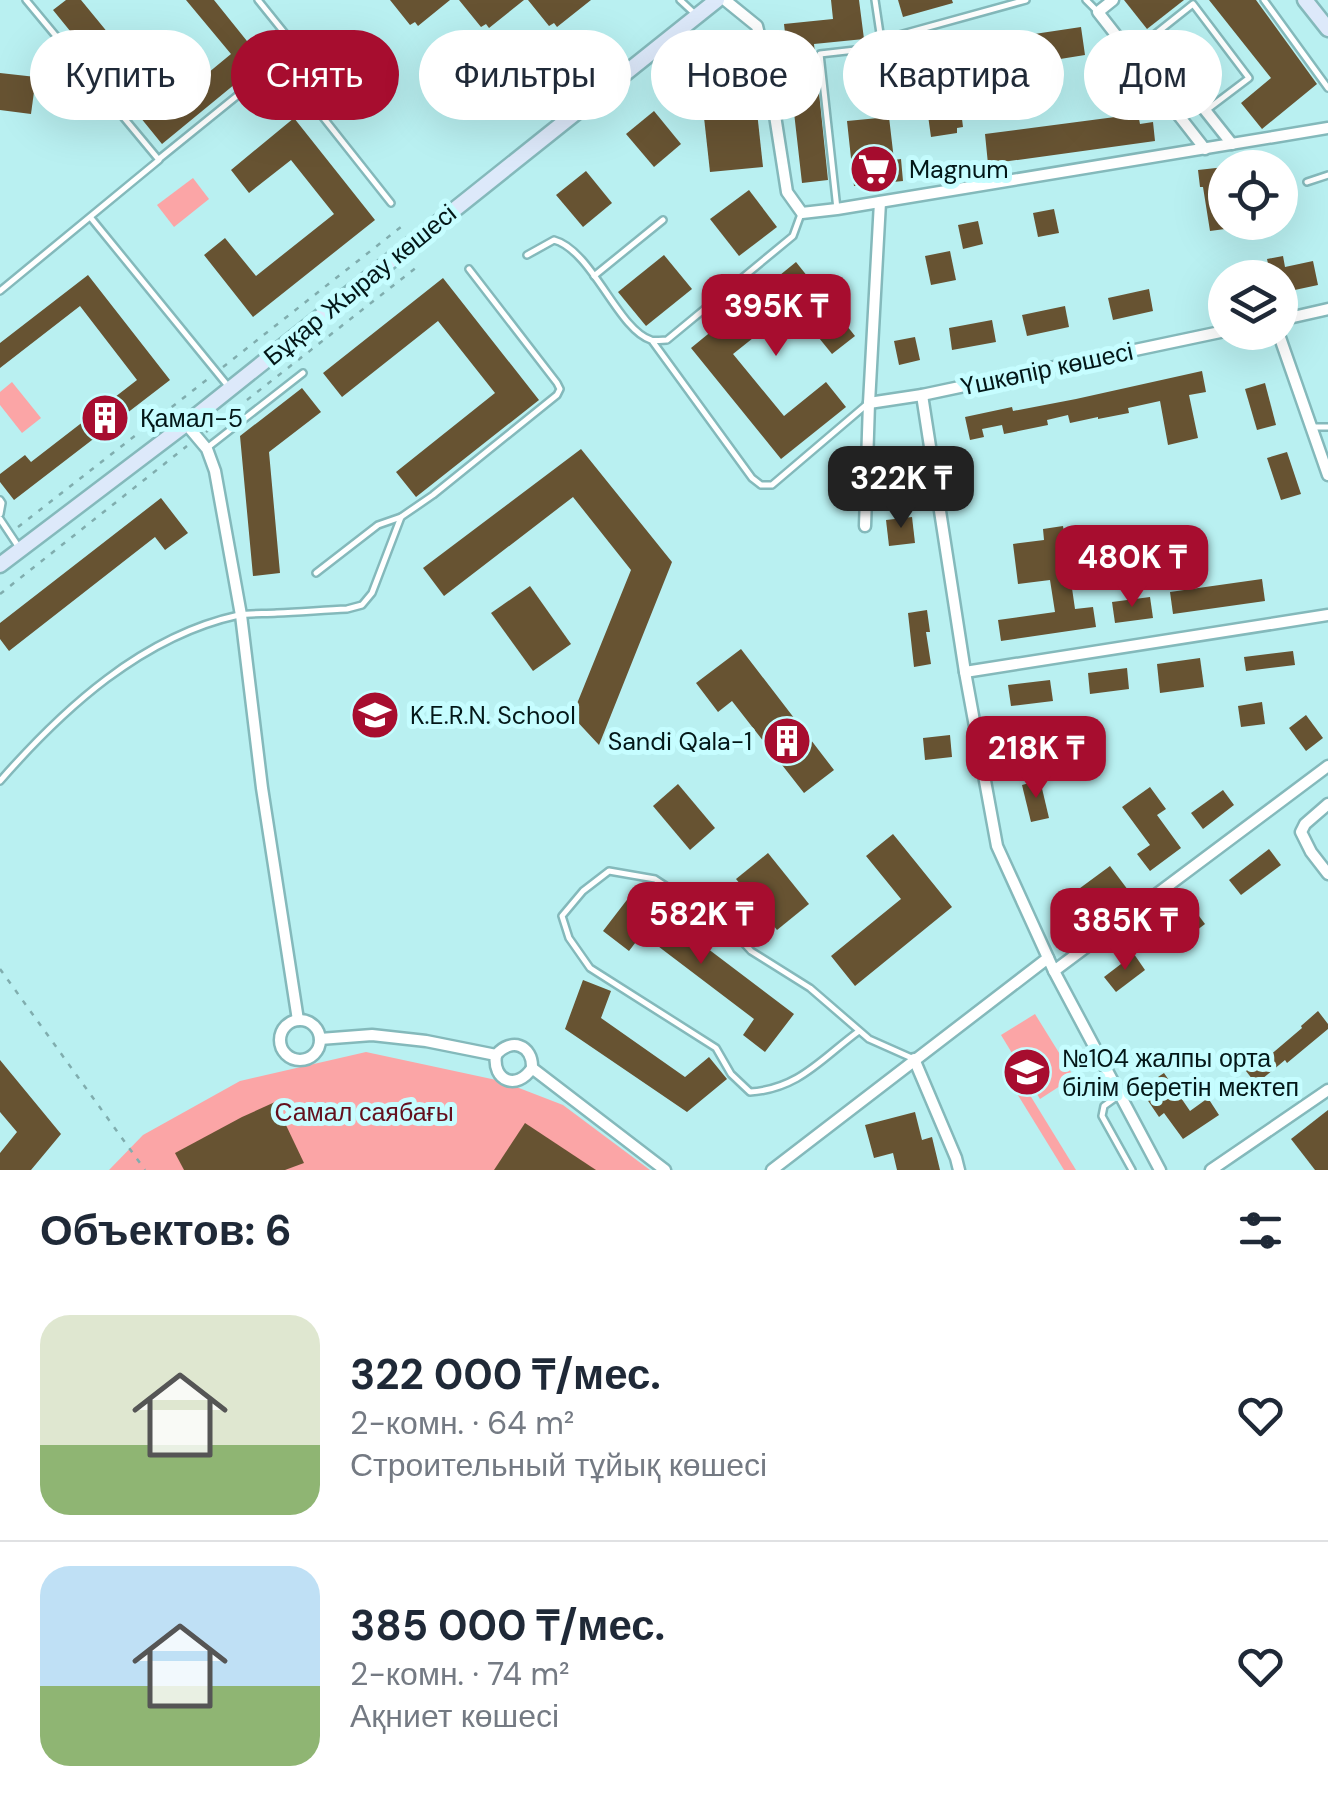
<!DOCTYPE html>
<html lang="ru">
<head>
<meta charset="utf-8">
<style>
  body { margin:0; font-family:"DM Sans",sans-serif; background:#f2f2f3; color:#1f2937; height:100vh; display:flex; flex-direction:column; font-size:38px; white-space:nowrap }
  * { box-sizing:border-box; margin:0 }
  p { font-size:32px; color:#747a83 }
  .icon { flex:none; width:55px; height:55px; fill:none; stroke:currentColor; stroke-width:2; stroke-linecap:round; stroke-linejoin:round }
  .map { position:relative; height:1170px; overflow:hidden }
  .sheet { display:flex; flex-direction:column; background:#fff; flex:1 }
  .sheet>* { flex:none }
  .hud { position:absolute; left:30px; top:30px; width:1270px; height:90px; display:flex; gap:20px }
  .controls { position:absolute; left:1208px; top:150px; display:grid; gap:20px }
  .controls a { display:grid; place-items:center; width:90px; height:90px; border-radius:50%; background:#fff; box-shadow:0 10px 40px #0002; font-size:50px }
  .price { position:absolute; translate:-50% -85px; padding:0 22px; border-radius:20px; background:#a70d2f; color:#fff; font-size:32px; line-height:65px; filter:drop-shadow(0 2px 5px #0008) }
  .price::after { content:''; position:absolute; left:50%; top:60px; width:30px; height:22px; margin-left:-15px; background:inherit; clip-path:polygon(0 0,100% 0,50% 100%) }
  .price.active { background:#222; color:#fff }
  ul { padding:0; list-style:none }
  li { display:flex; align-items:center; gap:30px; height:250px; padding:0 40px }
  li+li { border-top:2px solid #e0e1e3 }
  li span { display:grid; place-items:center; flex:none; width:280px; height:200px; border-radius:30px; color:#555 }
  li>.icon { margin-inline-start:auto }
  span .icon { width:120px; height:120px; fill:#fffc; stroke-width:1 }
  li b { font-size:42px }
  h2 { display:flex; justify-content:space-between; align-items:center; height:120px; padding:0 40px; font-size:42px }
  .tag { padding:0 35px; border-radius:45px; background:#fff; box-shadow:0 10px 40px #0002; font-size:35px; line-height:90px }
  .tag.active { background:#a70d2f; color:#fff }
  .map>svg:first-child { display:block }
  .green { fill:#fba5a6 }
  .building { fill:#675332 }
  .lines { fill:none; stroke-linecap:round; stroke-linejoin:round }
  .lane-casing { stroke:#84b9bb; stroke-width:10 }
  .street-casing { stroke:#84b9bb; stroke-width:15 }
  .secondary-casing { stroke:#84b9bb; stroke-width:19 }
  .path { stroke:#80adae; stroke-width:2.5; stroke-dasharray:5 8; stroke-linecap:butt }
  .lane { stroke:#fff; stroke-width:5 }
  .street { stroke:#fff; stroke-width:10 }
  .secondary { stroke:#dde9fa; stroke-width:14 }
  .labels { text-anchor:middle; dominant-baseline:central; stroke-width:10; stroke-linejoin:round; paint-order:stroke }
  .poi-label { font-size:25px; fill:#031718; stroke:#c6fdff; text-anchor:start }
  .street-label { font-size:25px; fill:#031718; stroke:#c6fdff }
  .park-label { font-size:25px; fill:#650f1d; stroke:#c6fdff }
</style>
</head>
<body>
<div class="map">
<svg width="1328" height="1170" viewBox="0 0 1328 1170">
  <rect width="100%" height="100%" fill="#b9f0f1"/>
  <g class="green">
    <polygon points="193,178 209,199 174,227 157,205"/>
    <polygon points="12,382 41,418 22,433 0,405 0,392"/>
    <polygon points="1035,1014 1074,1077 1040,1099 1001,1035"/>
    <polygon points="366,1052 501,1081 563,1105 650,1170 109,1170 143,1135 240,1081"/>
    <polygon points="1017,1074 1076,1170 1064,1170 1008,1079"/>
  </g>
  <g class="building">
    <polygon points="66,0 81,0 168,106 231,54 186,0 214,0 263,61 162,144 53,10"/>
    <polygon points="390,0 450,0 418,26 415,22 410,25"/>
    <polygon points="459,0 524,0 489,28 486,24 481,27"/>
    <polygon points="528,0 591,0 557,27 554,23 549,26"/>
    <polygon points="831,0 859,0 864,39 814,44 828,180 802,183 784,24 833,19"/>
    <polygon points="898,0 952,0 953,3 903,17"/>
    <polygon points="1124,0 1184,0 1147,29"/>
    <polygon points="1209,0 1256,0 1317,84 1262,129 1241,103 1271,78"/>
    <polygon points="1081,27 1085,55 1029,64 1030,70 972,79 972,85 964,86 969,118 962,119 963,127 957,128 957,133 931,137 919,51"/>
    <polygon points="498,54 502,59 507,55 531,85 526,89 528,92 499,116 496,112 492,116 468,86 472,82 469,78"/>
    <polygon points="752,66 763,167 710,172 699,72"/>
    <polygon points="0,73 36,77 31,114 0,110"/>
    <polygon points="654,111 681,144 654,167 626,134"/>
    <polygon points="1138,114 1140,124 1153,122 1155,141 988,164 985,134"/>
    <polygon points="889,117 894,160 901,159 903,181 854,186 847,121"/>
    <polygon points="294,118 375,220 253,317 204,255 225,238 256,276 334,214 291,160 249,193 231,170"/>
    <polygon points="1225,167 1225,229 1210,231 1203,187 1200,187 1198,170"/>
    <polygon points="586,171 612,203 583,227 556,195"/>
    <polygon points="749,190 777,227 739,256 710,219"/>
    <polygon points="1054,209 1059,233 1038,237 1033,213"/>
    <polygon points="978,221 983,244 963,249 958,225"/>
    <polygon points="950,251 956,280 931,285 925,256"/>
    <polygon points="664,255 692,289 646,326 618,292"/>
    <polygon points="1283,256 1285,267 1313,261 1318,285 1290,291 1291,296 1280,299 1280,278 1271,278 1267,259"/>
    <polygon points="796,262 855,336 832,354 793,306 733,354 784,416 826,382 846,407 781,459 691,348"/>
    <polygon points="88,275 170,380 14,500 0,482 0,474 25,455 31,462 137,380 80,306 0,368 0,343"/>
    <polygon points="443,278 539,400 416,497 396,472 495,393 438,321 342,397 323,373"/>
    <polygon points="1149,289 1153,311 1113,320 1108,298"/>
    <polygon points="1065,306 1069,327 1027,336 1022,315"/>
    <polygon points="992,320 996,342 952,350 949,328"/>
    <polygon points="915,337 920,360 899,365 894,341"/>
    <polygon points="1202,371 1206,392 1189,395 1198,438 1168,445 1160,401 1128,408 1129,413 1098,419 1098,417 1070,423 1068,415 1047,420 1048,425 1004,434 1002,425 982,429 984,437 970,440 965,417 1012,407 1013,411 1076,399"/>
    <polygon points="1265,383 1276,425 1257,430 1245,389"/>
    <polygon points="302,388 321,412 269,452 280,573 253,576 240,436"/>
    <polygon points="581,449 672,562 599,745 572,716 631,570 573,497 444,596 423,568"/>
    <polygon points="1287,452 1301,494 1281,500 1267,458"/>
    <polygon points="161,498 188,533 165,550 155,537 9,651 0,639 0,623"/>
    <polygon points="912,517 915,543 889,546 886,520"/>
    <polygon points="1063,526 1075,609 1093,607 1096,627 1001,641 998,620 1055,612 1050,580 1018,584 1013,544 1044,540 1043,529"/>
    <polygon points="1262,579 1265,601 1173,614 1170,592"/>
    <polygon points="530,586 571,644 533,671 491,613"/>
    <polygon points="1150,597 1153,618 1115,623 1112,602"/>
    <polygon points="927,610 930,632 926,632 931,664 914,667 908,613"/>
    <polygon points="741,649 834,770 804,793 732,701 718,712 696,683"/>
    <polygon points="1293,651 1295,665 1246,671 1244,657"/>
    <polygon points="1200,658 1204,687 1160,693 1157,664"/>
    <polygon points="1127,668 1129,689 1090,694 1088,673"/>
    <polygon points="1050,680 1053,701 1011,706 1008,685"/>
    <polygon points="1262,702 1265,724 1241,727 1238,706"/>
    <polygon points="1306,715 1323,738 1306,751 1289,728"/>
    <polygon points="950,735 952,757 925,760 923,738"/>
    <polygon points="1040,780 1049,818 1031,822 1022,785"/>
    <polygon points="678,784 715,828 690,850 653,806"/>
    <polygon points="1150,787 1166,809 1157,815 1181,848 1150,871 1137,854 1150,845 1122,807"/>
    <polygon points="1223,790 1234,805 1203,829 1191,813"/>
    <polygon points="893,834 952,907 855,986 831,956 901,899 866,856"/>
    <polygon points="1269,849 1281,865 1241,895 1229,880"/>
    <polygon points="768,853 809,904 777,930 736,879"/>
    <polygon points="1110,866 1128,890 1090,918 1072,894"/>
    <polygon points="633,892 794,1014 765,1052 743,1035 754,1019 642,934 629,951 603,931"/>
    <polygon points="1193,908 1205,924 1171,950 1159,934"/>
    <polygon points="1134,954 1145,970 1116,992 1104,977"/>
    <polygon points="583,980 611,991 601,1018 685,1077 709,1057 727,1079 687,1112 565,1029"/>
    <polygon points="1318,1011 1328,1024 1328,1029 1287,1063 1285,1060 1256,1084 1246,1071 1260,1059 1262,1062 1302,1028 1301,1026"/>
    <polygon points="0,1060 61,1134 31,1170 0,1170 0,1153 17,1132 0,1112"/>
    <polygon points="1164,1073 1190,1111 1208,1098 1219,1115 1183,1139 1164,1113 1159,1117 1140,1089"/>
    <polygon points="275,1102 304,1163 285,1170 184,1170 175,1153 242,1117"/>
    <polygon points="1328,1110 1328,1170 1315,1170 1291,1139"/>
    <polygon points="915,1112 922,1140 932,1137 940,1170 897,1170 893,1153 874,1158 865,1125"/>
    <polygon points="525,1123 596,1170 494,1170"/>
  </g>
  <g class="lines">
    <g class="lane-casing">
      <g id="lane">
        <polyline points="680,0 695,14"/>
        <polyline points="1086,0 1098,12"/>
        <polyline points="1264,0 1328,88"/>
        <polyline points="881,40 1026,0"/>
        <polyline points="1160,54 1149,39 1193,4 1249,78 1208,109"/>
        <polyline points="280,63 391,203"/>
        <polyline points="159,159 295,49 295,46 258,0"/>
        <polyline points="1307,182 1328,175"/>
        <polyline points="837,209 820,54 882,47 875,0"/>
        <polyline points="91,218 228,386"/>
        <path d="M527,255L554,240C592,250 618,330 651,340C653,341 664,340 667,340L793,236L801,214"/>
        <polyline points="594,276 663,220"/>
        <polyline points="0,291 159,160 26,0"/>
        <polyline points="653,342 752,478 761,485 772,485 866,405"/>
        <polyline points="1314,427 1328,427"/>
        <polyline points="207,448 303,373"/>
        <polyline points="0,500 2,503 0,514"/>
        <polyline points="0,519 20,549"/>
        <polyline points="316,573 378,525 401,517"/>
        <path d="M0,781C63,709 142,636 239,615C251,613 265,614 277,613C301,612 324,610 347,609L362,605L372,593L401,517L433,495L557,395L560,389L557,383L469,269"/>
        <path d="M859,1031C822,1058 799,1089 750,1092L731,1074L716,1048L590,968L569,938L562,916L583,891L609,871L655,879L730,928L751,951L810,988L869,1039L914,1059"/>
        <polyline points="1118,1096 1104,1106 1102,1116 1132,1170"/>
      </g>
    </g>
    <g class="street-casing">
      <g id="street">
        <polyline points="725,0 757,26 768,71 787,192 802,213 837,209 1328,128"/>
        <polyline points="1113,0 1098,12 1205,149"/>
        <polyline points="1162,56 1232,144"/>
        <polyline points="1280,320 1328,309"/>
        <polyline points="1278,332 1328,475"/>
        <polyline points="922,395 965,672 997,846 1054,971 1160,1170"/>
        <polyline points="869,403 922,395 1225,331"/>
        <polyline points="186,424 207,449 215,471 241,615 262,788 298,1020"/>
        <polyline points="865,526 869,403 880,202"/>
        <polyline points="965,672 1328,615"/>
        <polyline points="1328,804 1305,824 1301,832 1311,852 1328,874"/>
        <polyline points="1054,971 1328,766"/>
        <circle cx="300" cy="1040" r="20"/>
        <polyline points="320,1039 372,1035 426,1041 496,1055"/>
        <path d="M496,1055C511,1037 533,1045 532,1068L665,1170"/>
        <path d="M496,1055C492,1081 517,1091 532,1068"/>
        <polyline points="914,1059 956,1158 959,1170"/>
        <polyline points="772,1170 1048,958"/>
        <polyline points="1211,1170 1328,1090"/>
      </g>
    </g>
    <g class="secondary-casing">
      <g id="secondary">
        <polyline points="1305,0 1328,29"/>
        <polyline points="0,565 186,424 717,0"/>
      </g>
    </g>
    <g class="path">
      <polyline points="223,367 406,223"/>
      <polyline points="206,432 417,267"/>
      <polyline points="18,527 209,378"/>
      <polyline points="0,594 187,446"/>
      <polyline points="0,969 145,1170"/>
    </g>
    <use href="#lane" class="lane"/>
    <use href="#street" class="street"/>
    <use href="#secondary" class="secondary"/>
  </g>
  <defs>
    <g id="supermarket-disc" transform="scale(2.5)"><circle r="9.5" fill="#a70d2f" stroke="#c6fdff"/><path d="M-6-5.5h2.5l.6 2H6L4.5 2H-2.5L-4.4-4H-6ZM-1.5 3.2a1.3 1.3 0 1 0 .1 0ZM3 3.2a1.3 1.3 0 1 0 .1 0Z" fill="#fff"/></g>
    <g id="building-disc" transform="scale(2.5)"><circle r="9.5" fill="#a70d2f" stroke="#c6fdff"/><path d="M-4-6H4V6H1V3H-1V6H-4ZM-2.5-4.3h1.7v1.8h-1.7ZM.8-4.3h1.7v1.8H.8ZM-2.5-1h1.7V.8h-1.7ZM.8-1h1.7V.8H.8Z" fill="#fff"/></g>
    <g id="school-disc" transform="scale(2.5)"><circle r="9.5" fill="#a70d2f" stroke="#c6fdff"/><path d="M0-5L7-2L0 1L-7-2ZM-4 1L0 2.5L4 1V4Q0 6-4 4Z" fill="#fff"/></g>
  </defs>
  <g fill-rule="evenodd">
    <use href="#supermarket-disc" x="874" y="169"/>
    <use href="#building-disc" x="105" y="418"/>
    <use href="#school-disc" x="375" y="715"/>
    <use href="#building-disc" x="787" y="741"/>
    <use href="#school-disc" x="1027" y="1072"/>
  </g>
  <g class="labels">
    <g class="poi-label">
      <text x="909" y="169">Magnum</text>
      <text x="140" y="418">Қамал-5</text>
      <text x="410" y="715">K.E.R.N. School</text>
      <text x="752" y="741" text-anchor="end">Sandi Qala-1</text>
      <text x="1062" y="1058">№104 жалпы орта<tspan x="1062" dy="29">білім беретін мектеп</tspan></text>
    </g>
    <g class="street-label">
      <text transform="translate(360 285) rotate(-39)">Бұқар Жырау көшесі</text>
      <text transform="translate(1047 369) rotate(-12)">Үшкөпір көшесі</text>
    </g>
    <g class="park-label">
      <text x="364" y="1112">Самал саябағы</text>
    </g>
  </g>
</svg>
<div class="controls">
<a><svg class="icon" aria-label="locate" viewBox="0 0 24 24"><circle cx="12" cy="12" r="6"/><path d="M12 2v4M12 18v4M2 12h4M18 12h4"/></svg></a>
<a><svg class="icon" aria-label="layers" viewBox="0 0 24 24"><path d="M12 4l9 5-9 5-9-5zM3 14l9 5 9-5"/></svg></a>
</div>
<b class="price" style="left:776px;top:359px">395K ₸</b>
<b class="price active" style="left:901px;top:531px">322K ₸</b>
<b class="price" style="left:1132px;top:610px">480K ₸</b>
<b class="price" style="left:1036px;top:801px">218K ₸</b>
<b class="price" style="left:701px;top:967px">582K ₸</b>
<b class="price" style="left:1125px;top:973px">385K ₸</b>
<div class="hud">
<a class="tag">Купить</a>
<a class="tag active">Снять</a>
<a class="tag">Фильтры</a>
<a class="tag">Новое</a>
<a class="tag">Квартира</a>
<a class="tag">Дом</a>
</div>
</div>
<section class="sheet">
<h2>Объектов: 6<svg class="icon" aria-label="filters" viewBox="0 0 24 24"><path d="M4 7h16M4 17h16"/><circle cx="9" cy="7" r="2"/><circle cx="15" cy="17" r="2"/></svg></h2>
<ul>
<li><span style="background:linear-gradient(#dfe7d0 65%,#8fb573 0)"><svg class="icon" aria-label="home" viewBox="0 0 24 24"><path d="M3 11l9-7 9 7M6 9v11h12V9"/></svg></span><div><b>322 000 ₸/мес.</b><p>2-комн. · 64 m²</p><p>Строительный тұйық көшесі</p></div><svg class="icon" aria-label="heart" viewBox="0 0 24 24"><path d="M12 20l-8-8c-3-5 5-10 8-4 3-6 11-1 8 4z"/></svg></li>
<li><span style="background:linear-gradient(#bfe0f5 60%,#8fb573 0)"><svg class="icon" aria-label="home" viewBox="0 0 24 24"><path d="M3 11l9-7 9 7M6 9v11h12V9"/></svg></span><div><b>385 000 ₸/мес.</b><p>2-комн. · 74 m²</p><p>Ақниет көшесі</p></div><svg class="icon" aria-label="heart" viewBox="0 0 24 24"><path d="M12 20l-8-8c-3-5 5-10 8-4 3-6 11-1 8 4z"/></svg></li>
</ul>
</section>
</body>
</html>
